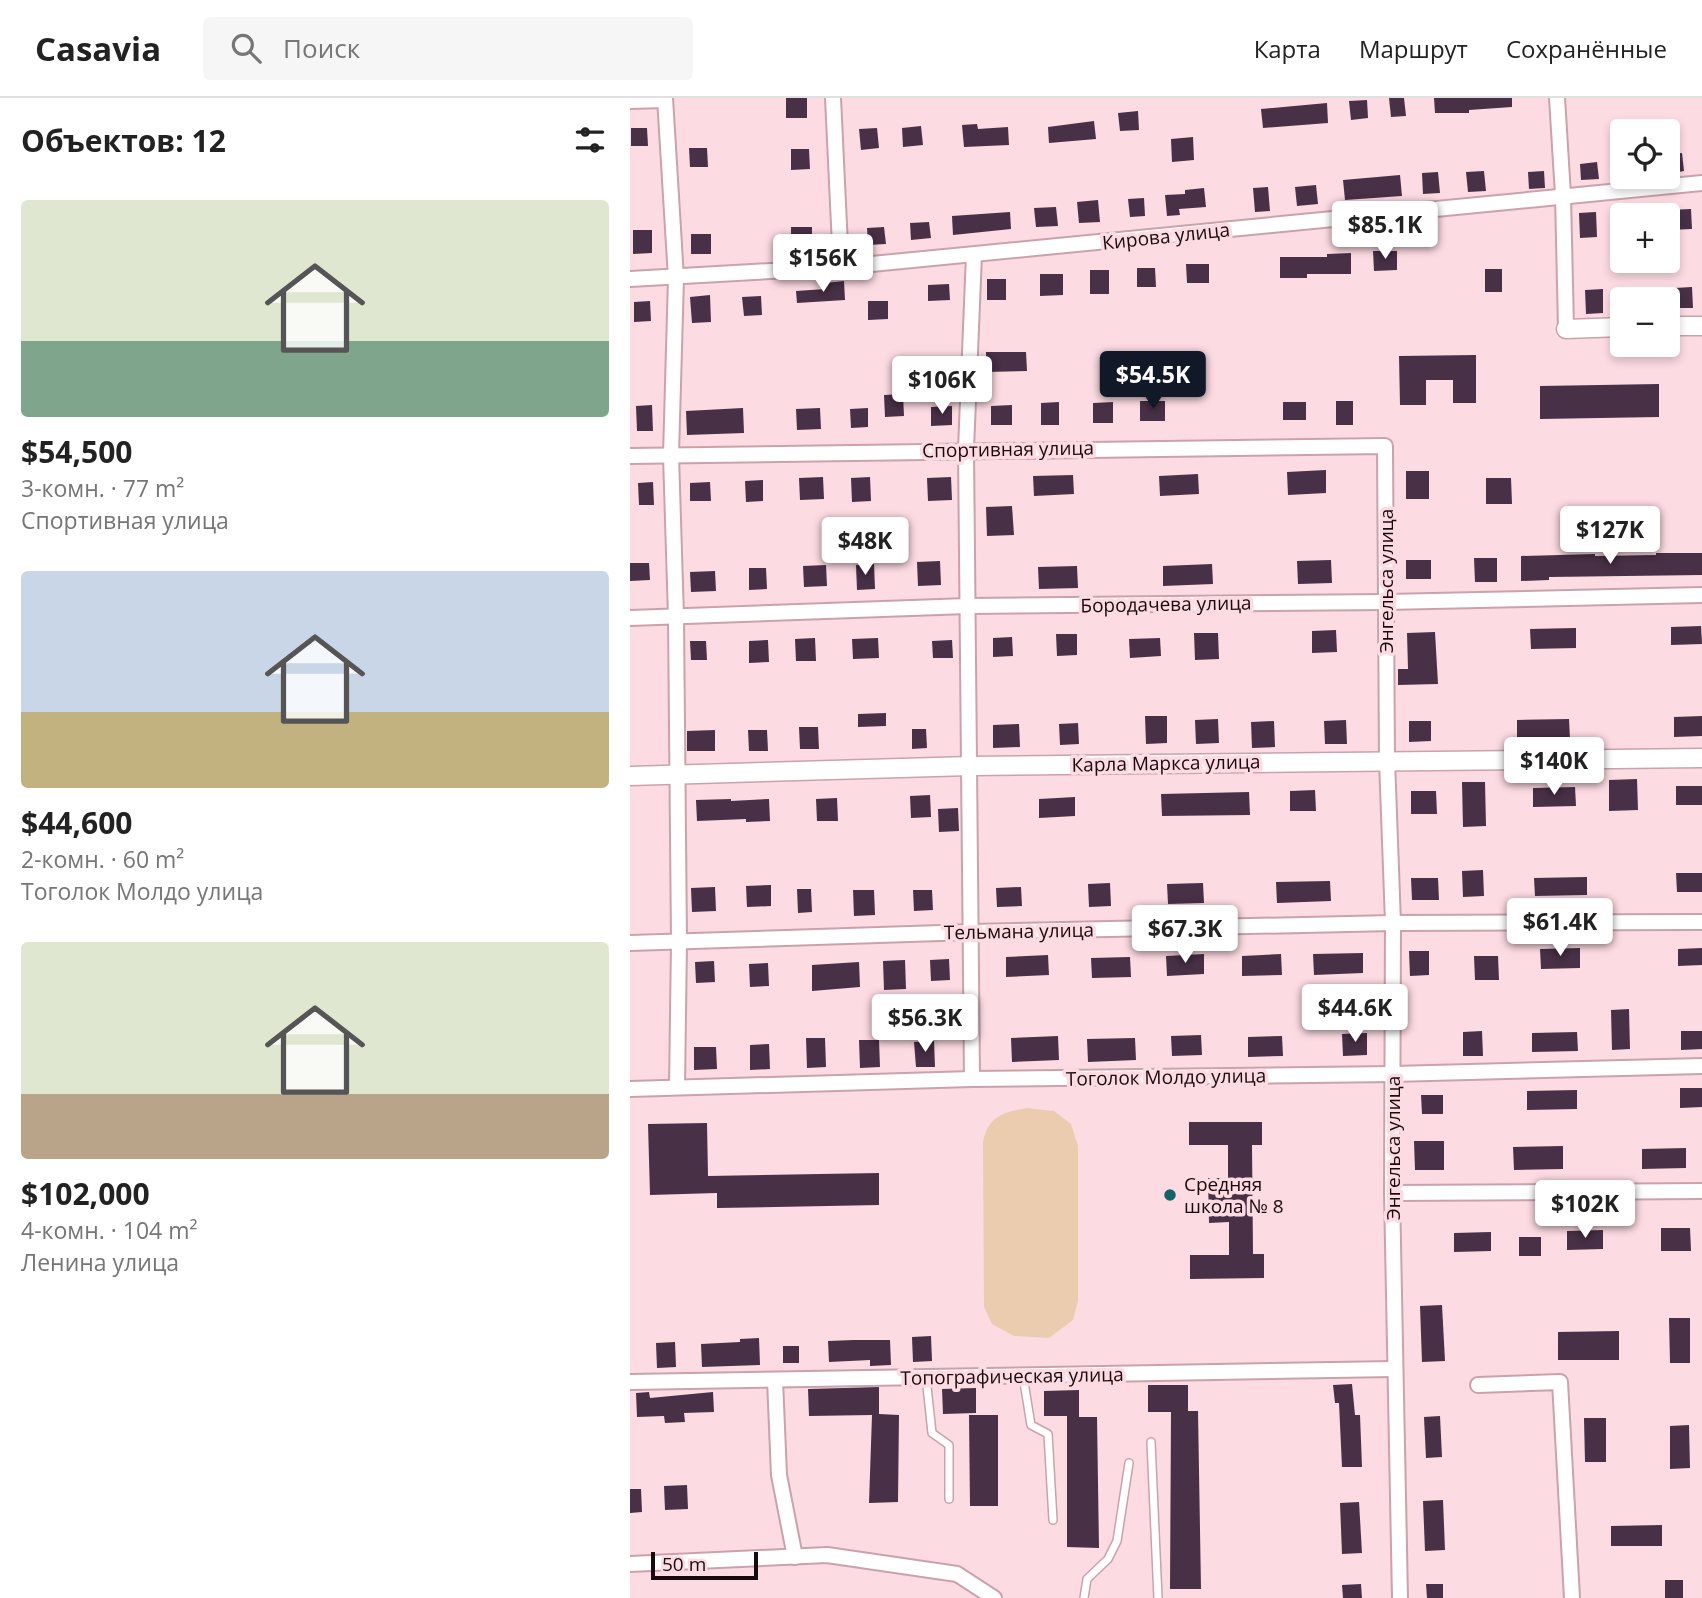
<!DOCTYPE html>
<html lang="ru">
<head>
<meta charset="utf-8">
<style>
  body { margin:0; font-family:"Open Sans",sans-serif; background:#f6f6f6; color:#222; height:100vh; display:flex; flex-direction:column; font-size:26px; white-space:nowrap }
  * { box-sizing:border-box; margin:0 }
  p { font-size:23px; color:#767676 }
  .icon { flex:none; width:38px; height:38px; fill:none; stroke:currentColor; stroke-width:2; stroke-linecap:round; stroke-linejoin:round }
  .map { position:relative; flex:1; overflow:hidden }
  .panel { display:flex; flex-direction:column; background:#fff; width:630px }
  .panel>* { flex:none }
  .buttons { position:absolute; left:980px; top:21px; display:grid; gap:14px }
  .buttons a { display:grid; place-items:center; width:70px; height:70px; border-radius:7px; background:#fff; box-shadow:0 4px 10px #0003; font-size:35px }
  .scale { position:absolute; left:21px; bottom:18px; width:107px; box-sizing:border-box; padding-left:7px; border:4px solid #180a0e; border-top:0; font-size:19px; line-height:24px; white-space:nowrap; color:#180a0e; -webkit-text-stroke:5px #fddbe3; paint-order:stroke }
  .price { position:absolute; translate:-50% -60px; padding:0 16px; border-radius:7px; background:#fff; color:#222; font-size:23px; line-height:46px; filter:drop-shadow(0 2px 4px #0008) }
  .price::after { content:''; position:absolute; left:50%; top:42px; width:21px; height:16px; margin-left:-10px; background:inherit; clip-path:polygon(0 0,100% 0,50% 100%) }
  .price.current { background:#111827; color:#fff }
  ul { padding:0; list-style:none }
  li { display:grid; align-content:center; gap:14px; height:371px; padding:0 21px }
  li span { display:grid; place-items:center; height:217px; border-radius:7px; color:#555 }
  li>.icon { margin-inline-start:auto }
  span .icon { width:126px; height:126px; fill:#fffc; stroke-width:1 }
  li b { font-size:30px }
  h2 { display:flex; justify-content:space-between; align-items:center; height:84px; padding:0 21px; font-size:30px }
  header { display:flex; align-items:center; gap:42px; box-sizing:border-box; height:98px; padding:0 35px; background:#fff; border-bottom:2px solid #e0e0e0 }
  header strong { font-size:33px }
  nav { display:flex; gap:38px; margin-inline-start:auto; font-size:24px }
  .search { width:490px; height:63px; background:#f6f6f6; display:flex; align-items:center; gap:18px; box-sizing:border-box; padding:0 24px; border-radius:7px; color:#767676; font-size:26px }
  main { display:flex; flex:1; min-height:0 }
  .map>svg:first-child { display:block }
  .green { fill:#ebccaf }
  .building { fill:#483046 }
  .lines { fill:none; stroke-linecap:round; stroke-linejoin:round }
  .service-casing { stroke:#caa2ac; stroke-width:10 }
  .minor-casing { stroke:#caa2ac; stroke-width:18 }
  .tertiary-casing { stroke:#caa2ac; stroke-width:21 }
  .service { stroke:#fff; stroke-width:7 }
  .minor { stroke:#fff; stroke-width:14 }
  .tertiary { stroke:#fff; stroke-width:18 }
  .poi-dot { fill:#14636a; stroke:#fddbe3; stroke-width:2.5 }
  .labels { text-anchor:middle; dominant-baseline:central; stroke-width:7; stroke-linejoin:round; paint-order:stroke }
  .street-label { font-size:19px; fill:#180a0e; stroke:#fddbe3 }
  .poi-label { font-size:19px; fill:#180a0e; stroke:#fddbe3; text-anchor:start }
</style>
</head>
<body>
<header>
<strong>Casavia</strong>
<div class="search"><svg class="icon" aria-label="search" viewBox="0 0 24 24"><circle cx="10" cy="10" r="6"/><path d="M15 15l6 6"/></svg>Поиск</div>
<nav><a>Карта</a><a>Маршрут</a><a>Сохранённые</a></nav>
</header>
<main>
<section class="panel">
<h2>Объектов: 12<svg class="icon" aria-label="filters" viewBox="0 0 24 24"><path d="M4 7h16M4 17h16"/><circle cx="9" cy="7" r="2"/><circle cx="15" cy="17" r="2"/></svg></h2>
<ul>
<li><span style="background:linear-gradient(#dfe7d0 65%,#7fa58c 0)"><svg class="icon" aria-label="home" viewBox="0 0 24 24"><path d="M3 11l9-7 9 7M6 9v11h12V9"/></svg></span><div><b>$54,500</b><p>3-комн. · 77 m²</p><p>Спортивная улица</p></div></li>
<li><span style="background:linear-gradient(#c9d6e8 65%,#c2b280 0)"><svg class="icon" aria-label="home" viewBox="0 0 24 24"><path d="M3 11l9-7 9 7M6 9v11h12V9"/></svg></span><div><b>$44,600</b><p>2-комн. · 60 m²</p><p>Тоголок Молдо улица</p></div></li>
<li><span style="background:linear-gradient(#dfe7d0 70%,#b9a48a 0)"><svg class="icon" aria-label="home" viewBox="0 0 24 24"><path d="M3 11l9-7 9 7M6 9v11h12V9"/></svg></span><div><b>$102,000</b><p>4-комн. · 104 m²</p><p>Ленина улица</p></div></li>
</ul>
</section>
<div class="map">
<svg width="1072" height="1500" viewBox="0 0 1072 1500">
  <rect width="100%" height="100%" fill="#fddbe3"/>
  <path class="green" d="M397,1010L424,1013L441,1026L448,1048V1203L443,1222L419,1240L384,1238L362,1226L354,1209L353,1044C358,1018 373,1014 397,1010Z"/>
  <g class="building">
    <rect x="156" y="0" width="21" height="20"/>
    <polygon points="759,0 774,0 776,18 761,19"/>
    <polygon points="804,0 882,0 882,9 839,12 839,15 805,15"/>
    <polygon points="737,2 738,20 721,22 719,3"/>
    <polygon points="697,5 698,25 633,30 631,11"/>
    <polygon points="508,13 509,32 490,33 488,15"/>
    <polygon points="464,23 466,41 419,45 418,29"/>
    <polygon points="347,26 348,31 378,29 379,47 334,49 332,27"/>
    <polygon points="291,28 293,47 273,49 272,30"/>
    <polygon points="1,30 17,30 18,48 1,48"/>
    <polygon points="247,30 249,50 231,52 229,31"/>
    <polygon points="563,39 564,62 542,64 541,41"/>
    <polygon points="59,50 77,50 78,69 60,69"/>
    <polygon points="161,51 179,51 180,71 161,72"/>
    <polygon points="1052,55 1054,73 1038,76 1038,56"/>
    <polygon points="967,64 969,81 951,82 950,66"/>
    <polygon points="854,73 856,93 838,94 836,74"/>
    <polygon points="914,73 915,90 899,91 898,74"/>
    <polygon points="808,74 810,95 793,96 792,75"/>
    <polygon points="770,77 772,98 715,102 713,82"/>
    <polygon points="686,87 688,106 667,108 665,89"/>
    <polygon points="638,89 640,113 625,114 623,90"/>
    <polygon points="574,90 576,109 549,111 550,117 537,118 535,97 555,96 555,92"/>
    <polygon points="514,100 515,118 500,119 498,101"/>
    <polygon points="468,102 470,124 449,125 447,104"/>
    <polygon points="426,109 428,128 406,129 404,110"/>
    <polygon points="1061,111 1062,131 1040,132 1039,112"/>
    <polygon points="380,114 381,131 323,137 322,118"/>
    <polygon points="966,114 967,139 950,140 949,115"/>
    <polygon points="299,124 301,140 281,142 280,125"/>
    <rect x="161" y="129" width="21" height="23"/>
    <polygon points="254,129 256,146 238,147 237,130"/>
    <polygon points="3,132 22,132 22,155 3,156"/>
    <rect x="61" y="136" width="20" height="20"/>
    <polygon points="743,153 767,153 767,172 744,173"/>
    <polygon points="721,155 721,176 677,176 677,180 650,180 650,159 697,159 697,156"/>
    <polygon points="556,166 579,166 579,185 557,185"/>
    <polygon points="507,170 525,170 526,189 507,189"/>
    <rect x="855" y="171" width="17" height="23"/>
    <rect x="460" y="172" width="19" height="24"/>
    <polygon points="410,176 433,176 433,197 410,198"/>
    <rect x="357" y="181" width="19" height="21"/>
    <polygon points="214,183 215,202 167,205 166,193 195,191 195,185"/>
    <polygon points="319,186 320,202 298,203 298,187"/>
    <polygon points="1062,189 1063,210 1043,210 1042,201 1010,201 1009,192"/>
    <polygon points="973,191 973,215 956,216 955,192"/>
    <polygon points="80,197 81,224 62,225 60,199"/>
    <polygon points="131,198 132,217 114,218 112,199"/>
    <polygon points="20,203 21,223 4,224 4,204"/>
    <polygon points="238,203 258,203 258,221 238,222"/>
    <polygon points="356,254 396,254 397,273 356,274"/>
    <polygon points="846,257 846,305 823,305 823,282 796,282 796,307 770,307 769,258"/>
    <polygon points="1029,286 1029,319 910,321 910,288"/>
    <polygon points="273,296 274,318 255,319 254,297"/>
    <rect x="510" y="303" width="25" height="20"/>
    <rect x="706" y="303" width="17" height="24"/>
    <polygon points="429,304 429,327 411,327 411,305"/>
    <polygon points="483,304 483,325 463,325 463,305"/>
    <rect x="653" y="304" width="23" height="18"/>
    <polygon points="22,307 23,333 7,333 6,308"/>
    <polygon points="382,307 382,327 361,327 361,308"/>
    <polygon points="322,308 322,327 301,328 301,309"/>
    <polygon points="113,310 114,335 57,337 56,313"/>
    <polygon points="190,310 191,331 167,332 166,311"/>
    <polygon points="238,310 238,329 221,330 220,311"/>
    <polygon points="696,372 696,395 658,397 657,374"/>
    <rect x="776" y="373" width="23" height="28"/>
    <polygon points="568,376 569,396 530,398 529,378"/>
    <polygon points="443,377 444,396 404,398 403,378"/>
    <polygon points="193,379 194,401 170,402 169,380"/>
    <polygon points="240,379 241,403 222,404 221,380"/>
    <polygon points="321,379 322,402 298,403 297,380"/>
    <polygon points="856,380 881,380 882,406 856,406"/>
    <polygon points="133,382 133,403 116,404 115,383"/>
    <polygon points="23,384 24,407 9,407 8,385"/>
    <polygon points="80,384 81,403 60,403 60,385"/>
    <polygon points="382,408 384,437 357,438 356,409"/>
    <polygon points="1026,455 1072,455 1072,477 919,479 919,482 891,483 891,458 965,456 965,458 1026,457"/>
    <polygon points="844,460 867,460 867,484 845,484"/>
    <polygon points="701,462 702,485 668,486 667,463"/>
    <rect x="776" y="462" width="25" height="19"/>
    <polygon points="310,463 311,487 288,488 287,464"/>
    <polygon points="0,465 19,465 20,482 0,483"/>
    <polygon points="244,466 245,491 227,492 226,467"/>
    <polygon points="582,466 583,486 533,488 533,468"/>
    <polygon points="196,467 197,488 174,489 173,468"/>
    <polygon points="447,468 448,490 409,491 408,469"/>
    <polygon points="119,470 136,470 137,491 119,492"/>
    <polygon points="85,473 86,493 61,494 60,474"/>
    <polygon points="1071,528 1072,546 1041,547 1041,529"/>
    <polygon points="946,530 946,550 901,551 900,531"/>
    <polygon points="706,532 707,554 682,555 682,533"/>
    <polygon points="805,534 808,586 768,587 768,571 778,571 777,535"/>
    <polygon points="564,535 588,535 589,561 565,562"/>
    <polygon points="426,536 447,536 447,557 427,558"/>
    <polygon points="382,539 383,558 363,559 363,540"/>
    <polygon points="185,540 186,563 166,563 165,541"/>
    <polygon points="248,540 249,560 223,561 222,541"/>
    <polygon points="530,540 531,558 500,560 499,541"/>
    <polygon points="138,542 139,564 119,565 119,543"/>
    <polygon points="322,542 323,560 303,560 302,543"/>
    <polygon points="60,543 76,543 77,562 61,562"/>
    <polygon points="256,615 256,628 228,629 228,616"/>
    <polygon points="515,618 537,618 537,645 516,646"/>
    <polygon points="1072,618 1072,638 1044,639 1044,619"/>
    <polygon points="588,621 589,645 566,646 565,622"/>
    <polygon points="939,621 940,641 887,642 887,622"/>
    <polygon points="716,622 717,646 695,646 694,623"/>
    <polygon points="644,623 645,649 622,650 621,624"/>
    <polygon points="779,623 801,623 801,643 779,644"/>
    <polygon points="448,625 449,646 430,647 429,626"/>
    <polygon points="389,626 390,649 363,650 363,627"/>
    <polygon points="169,629 188,629 189,651 170,651"/>
    <polygon points="282,631 296,631 297,650 282,651"/>
    <polygon points="85,632 85,653 57,653 57,633"/>
    <polygon points="118,632 137,632 138,653 119,653"/>
    <polygon points="1007,681 1008,712 979,713 979,682"/>
    <polygon points="832,684 855,684 856,728 833,729"/>
    <rect x="1046" y="688" width="26" height="19"/>
    <polygon points="945,689 946,708 903,709 903,690"/>
    <polygon points="685,692 686,713 660,713 660,693"/>
    <polygon points="781,693 806,693 807,716 781,716"/>
    <polygon points="619,694 620,717 532,718 531,696"/>
    <polygon points="300,697 301,719 281,720 280,698"/>
    <polygon points="445,699 445,718 409,720 409,701"/>
    <polygon points="207,700 208,723 187,723 186,701"/>
    <polygon points="101,701 101,703 139,701 140,723 116,724 116,721 67,723 66,702"/>
    <polygon points="328,710 329,733 309,734 308,711"/>
    <polygon points="853,772 854,798 833,799 832,773"/>
    <polygon points="1046,775 1072,775 1072,794 1047,794"/>
    <polygon points="957,779 957,797 905,798 904,780"/>
    <polygon points="781,780 808,780 809,802 782,802"/>
    <polygon points="700,783 701,803 647,805 646,784"/>
    <polygon points="480,785 481,808 459,809 458,786"/>
    <polygon points="573,785 574,805 538,806 537,786"/>
    <polygon points="141,787 141,808 117,809 116,788"/>
    <polygon points="85,789 86,813 62,814 61,790"/>
    <polygon points="391,789 392,808 367,809 366,790"/>
    <polygon points="167,791 181,791 182,814 168,815"/>
    <polygon points="223,792 244,792 245,817 224,818"/>
    <polygon points="283,792 302,792 303,812 284,813"/>
    <polygon points="950,850 950,870 911,871 910,851"/>
    <polygon points="1072,850 1072,867 1048,868 1048,851"/>
    <polygon points="779,853 799,853 799,877 780,878"/>
    <polygon points="733,855 733,875 684,877 683,856"/>
    <polygon points="574,856 574,876 537,878 536,858"/>
    <polygon points="651,856 652,877 612,878 612,858"/>
    <polygon points="418,857 419,877 376,879 376,859"/>
    <polygon points="844,858 868,858 869,882 845,882"/>
    <polygon points="500,859 501,879 462,880 461,860"/>
    <polygon points="319,861 320,882 301,883 300,862"/>
    <polygon points="275,862 276,891 254,892 253,863"/>
    <polygon points="84,863 85,884 66,885 65,864"/>
    <polygon points="229,864 230,889 182,893 182,867"/>
    <polygon points="138,865 139,888 120,889 119,866"/>
    <polygon points="999,911 1000,951 982,952 981,912"/>
    <polygon points="852,933 853,958 833,958 833,934"/>
    <polygon points="1051,933 1072,933 1072,951 1051,952"/>
    <polygon points="947,934 948,953 902,954 902,935"/>
    <polygon points="737,935 737,957 713,958 712,936"/>
    <polygon points="571,937 572,957 542,958 541,938"/>
    <polygon points="428,938 429,962 382,964 381,940"/>
    <polygon points="652,938 653,958 618,959 618,939"/>
    <polygon points="176,940 195,940 196,969 177,970"/>
    <polygon points="505,940 506,962 458,964 457,941"/>
    <polygon points="229,942 249,942 250,969 230,970"/>
    <polygon points="304,943 305,969 286,969 284,944"/>
    <polygon points="139,946 140,971 120,972 120,947"/>
    <polygon points="64,949 86,949 87,971 64,972"/>
    <polygon points="1050,990 1072,990 1072,1009 1050,1010"/>
    <polygon points="947,992 947,1011 897,1012 897,993"/>
    <polygon points="791,997 813,997 813,1016 792,1016"/>
    <polygon points="559,1024 632,1024 632,1047 622,1047 623,1156 634,1156 634,1180 560,1181 560,1157 599,1157 599,1124 579,1125 578,1080 598,1080 598,1047 559,1047"/>
    <polygon points="77,1025 78,1078 249,1075 249,1107 87,1110 87,1095 20,1097 18,1026"/>
    <polygon points="784,1043 814,1043 814,1072 785,1072"/>
    <polygon points="933,1048 933,1071 884,1072 883,1049"/>
    <polygon points="1056,1050 1056,1070 1012,1071 1012,1051"/>
    <polygon points="1031,1130 1060,1130 1061,1153 1031,1153"/>
    <polygon points="973,1132 973,1151 937,1152 937,1133"/>
    <polygon points="861,1134 861,1153 824,1154 824,1135"/>
    <rect x="889" y="1139" width="22" height="19"/>
    <polygon points="812,1207 815,1263 792,1264 790,1208"/>
    <polygon points="1039,1220 1060,1220 1060,1265 1040,1265"/>
    <polygon points="989,1233 989,1262 928,1262 928,1234"/>
    <polygon points="301,1238 302,1263 283,1264 282,1239"/>
    <polygon points="129,1240 130,1267 72,1269 71,1246 110,1244 110,1241"/>
    <polygon points="224,1242 260,1242 261,1267 240,1268 240,1262 199,1264 198,1243"/>
    <polygon points="45,1244 46,1269 27,1270 26,1245"/>
    <rect x="153" y="1248" width="16" height="17"/>
    <polygon points="722,1286 725,1317 730,1317 732,1369 712,1369 709,1305 705,1305 703,1287"/>
    <polygon points="518,1287 558,1287 558,1313 568,1313 571,1491 540,1491 541,1314 518,1314"/>
    <polygon points="249,1289 249,1316 269,1317 268,1404 239,1405 242,1317 179,1318 178,1291"/>
    <polygon points="346,1290 346,1315 313,1316 312,1291"/>
    <polygon points="449,1292 449,1319 467,1319 469,1450 437,1449 437,1318 414,1318 414,1293"/>
    <polygon points="19,1294 20,1300 83,1294 84,1314 54,1315 55,1324 35,1325 34,1318 7,1319 6,1295"/>
    <polygon points="339,1317 368,1317 368,1408 340,1408"/>
    <polygon points="810,1318 812,1359 796,1360 794,1319"/>
    <polygon points="954,1320 976,1320 976,1364 955,1364"/>
    <polygon points="1059,1327 1060,1370 1040,1371 1040,1328"/>
    <polygon points="57,1387 58,1411 35,1412 34,1388"/>
    <polygon points="0,1391 11,1391 12,1414 0,1415"/>
    <polygon points="813,1402 815,1452 795,1453 793,1403"/>
    <polygon points="729,1404 732,1455 712,1456 710,1405"/>
    <polygon points="1032,1427 1032,1448 981,1448 981,1428"/>
    <rect x="1035" y="1482" width="18" height="18"/>
    <polygon points="731,1486 732,1500 713,1500 712,1487"/>
    <polygon points="796,1486 813,1486 813,1500 797,1500"/>
  </g>
  <g class="lines">
    <g class="service-casing">
      <g id="service">
        <polyline points="393,1278 401,1327 418,1336 423,1422"/>
        <polyline points="296,1279 302,1335 319,1347 319,1401"/>
        <polyline points="521,1344 528,1500"/>
        <polyline points="454,1500 457,1481 478,1461 487,1443 499,1365"/>
      </g>
    </g>
    <g class="minor-casing">
      <g id="minor">
        <polyline points="35,0 46,180 41,357 46,519 49,844 47,989"/>
        <polyline points="203,0 211,169"/>
        <polyline points="927,0 933,97 936,231"/>
        <polyline points="0,3 35,2"/>
        <polyline points="0,181 211,169 1072,85"/>
        <polyline points="0,358 755,348 757,662 763,825 762,1095 770,1500"/>
        <polyline points="0,520 338,508 756,504 1072,497"/>
        <polyline points="0,845 342,834 763,825 1072,824"/>
        <polyline points="342,981 336,351 344,157"/>
        <polyline points="0,991 342,981 763,976 1072,968"/>
        <polyline points="762,1095 1072,1093"/>
        <polyline points="145,1282 149,1377 165,1459"/>
        <polyline points="0,1284 764,1271"/>
        <polyline points="848,1287 930,1284 942,1500"/>
        <polyline points="0,1466 197,1457 327,1476 364,1500"/>
      </g>
    </g>
    <g class="tertiary-casing">
      <g id="tertiary">
        <polyline points="1038,228 1072,228"/>
        <polyline points="936,231 992,229"/>
        <polyline points="0,678 340,668 1072,660"/>
      </g>
    </g>
    <use href="#service" class="service"/>
    <use href="#minor" class="minor"/>
    <use href="#tertiary" class="tertiary"/>
  </g>
  <circle class="poi-dot" cx="540" cy="1097" r="7"/>
  <g class="labels">
    <g class="street-label">
      <text transform="translate(536 138) rotate(-6)">Кирова улица</text>
      <text transform="translate(378 351) rotate(-1)">Спортивная улица</text>
      <text transform="translate(756 483) rotate(-90)">Энгельса улица</text>
      <text transform="translate(536 506) rotate(-1)">Бородачева улица</text>
      <text transform="translate(536 665) rotate(-1)">Карла Маркса улица</text>
      <text transform="translate(389 833) rotate(-1)">Тельмана улица</text>
      <text transform="translate(536 979) rotate(-1)">Тоголок Молдо улица</text>
      <text transform="translate(763 1050) rotate(-90)">Энгельса улица</text>
      <text transform="translate(382 1278) rotate(-1)">Топографическая улица</text>
    </g>
    <g class="poi-label">
      <text x="554" y="1086">Средняя<tspan x="554" dy="22">школа № 8</tspan></text>
    </g>
  </g>
</svg>
<div class="buttons">
<a><svg class="icon" aria-label="locate" viewBox="0 0 24 24"><circle cx="12" cy="12" r="6"/><path d="M12 2v4M12 18v4M2 12h4M18 12h4"/></svg></a>
<a>+</a>
<a>−</a>
</div>
<div class="scale">50 m</div>
<b class="price" style="left:755px;top:163px">$85.1K</b>
<b class="price" style="left:193px;top:196px">$156K</b>
<b class="price current" style="left:523px;top:313px">$54.5K</b>
<b class="price" style="left:312px;top:318px">$106K</b>
<b class="price" style="left:980px;top:468px">$127K</b>
<b class="price" style="left:235px;top:479px">$48K</b>
<b class="price" style="left:924px;top:699px">$140K</b>
<b class="price" style="left:930px;top:860px">$61.4K</b>
<b class="price" style="left:555px;top:867px">$67.3K</b>
<b class="price" style="left:725px;top:946px">$44.6K</b>
<b class="price" style="left:295px;top:956px">$56.3K</b>
<b class="price" style="left:955px;top:1142px">$102K</b>
</div>
</main>
</body>
</html>
